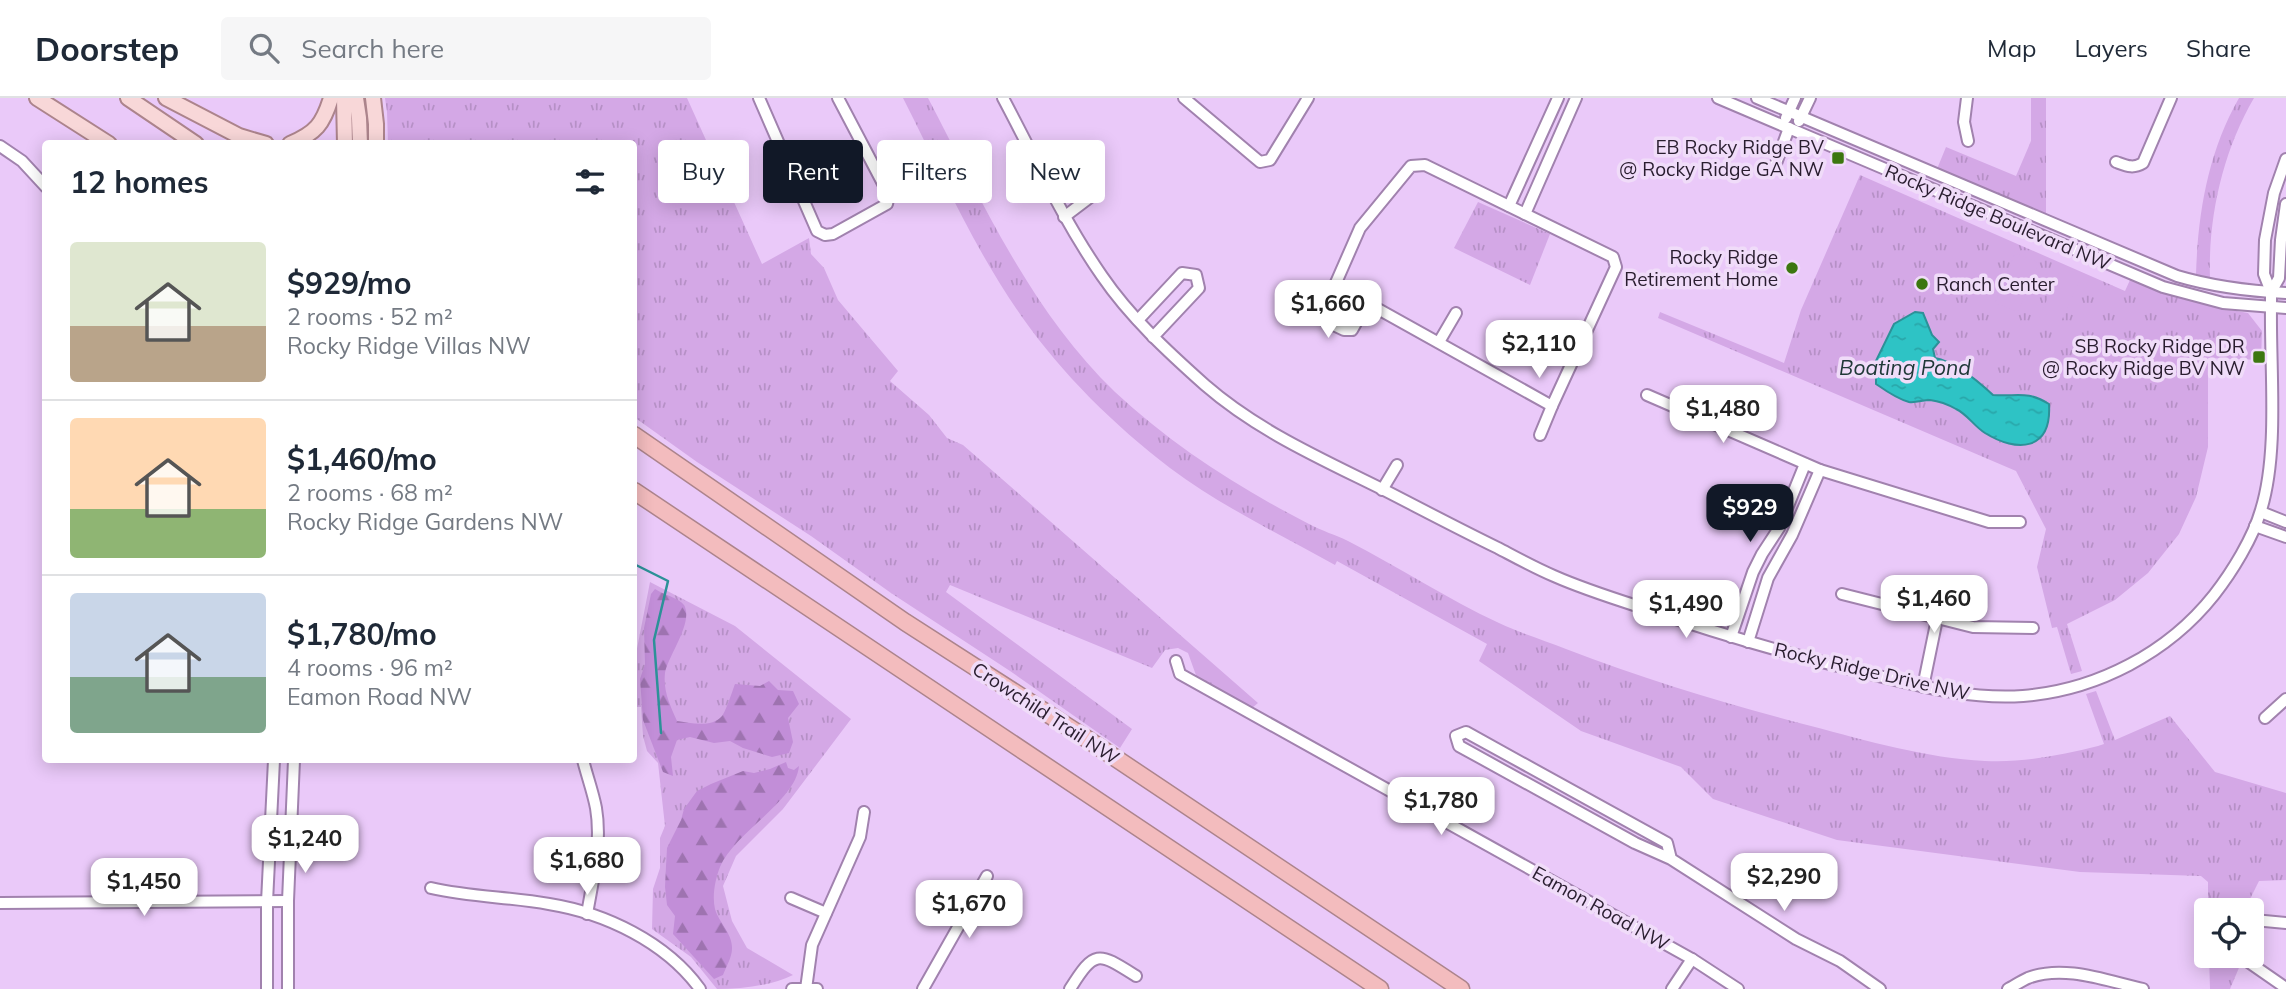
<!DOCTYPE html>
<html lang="en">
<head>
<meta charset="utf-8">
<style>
  body { margin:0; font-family:Mulish,sans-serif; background:#f6f6f7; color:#1f2937; height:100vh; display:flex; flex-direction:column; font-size:26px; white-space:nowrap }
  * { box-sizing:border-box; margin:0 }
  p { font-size:23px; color:#747a83 }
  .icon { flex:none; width:38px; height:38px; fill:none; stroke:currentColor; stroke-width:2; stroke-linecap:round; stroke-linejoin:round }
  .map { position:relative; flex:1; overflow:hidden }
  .sheet { position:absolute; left:42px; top:42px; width:595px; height:623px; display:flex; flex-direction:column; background:#fff; border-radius:7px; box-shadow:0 4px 18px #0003 }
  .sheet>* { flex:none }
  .top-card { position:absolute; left:658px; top:42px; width:665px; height:63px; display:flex; gap:14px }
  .controls { position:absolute; left:2194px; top:800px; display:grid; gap:14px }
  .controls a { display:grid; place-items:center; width:70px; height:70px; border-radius:7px; background:#fff; box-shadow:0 4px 18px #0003; font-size:35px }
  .price { position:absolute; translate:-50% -60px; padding:0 16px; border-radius:14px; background:#fff; color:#222; font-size:23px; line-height:46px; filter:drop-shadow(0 2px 4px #0008) }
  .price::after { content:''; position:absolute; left:50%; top:42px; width:21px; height:16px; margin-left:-10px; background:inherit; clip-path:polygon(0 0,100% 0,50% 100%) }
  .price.selected { background:#111827; color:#fff }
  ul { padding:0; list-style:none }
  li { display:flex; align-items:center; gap:21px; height:175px; padding:0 28px }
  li+li { border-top:2px solid #e0e1e3 }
  li span { display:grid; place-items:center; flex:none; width:196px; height:140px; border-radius:7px; color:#555 }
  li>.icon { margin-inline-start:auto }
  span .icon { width:84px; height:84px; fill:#fffc; stroke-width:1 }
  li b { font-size:30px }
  h2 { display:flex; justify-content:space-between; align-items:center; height:84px; padding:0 28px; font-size:30px }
  .chip { padding:0 24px; border-radius:7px; background:#fff; box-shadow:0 4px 18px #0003; font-size:24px; line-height:63px }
  .chip.selected { background:#111827; color:#fff }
  header { display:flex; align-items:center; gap:42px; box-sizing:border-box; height:98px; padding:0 35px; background:#fff; border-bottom:2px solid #e0e1e3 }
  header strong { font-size:33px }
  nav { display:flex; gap:38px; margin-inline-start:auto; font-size:24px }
  .search { width:490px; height:63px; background:#f6f6f7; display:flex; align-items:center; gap:18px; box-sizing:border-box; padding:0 24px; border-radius:7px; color:#747a83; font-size:26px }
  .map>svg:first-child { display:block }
  .grass { fill:url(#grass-tufts) }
  .forest { fill:url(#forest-firs) }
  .pitch { fill:#d4a8e6 }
  .water { fill:url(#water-ripples); stroke:#2c9198; stroke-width:2 }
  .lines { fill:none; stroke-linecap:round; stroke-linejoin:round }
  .stream { stroke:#2c9198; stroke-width:2.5 }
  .minor-casing { stroke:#a182ae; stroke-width:14 }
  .major-casing { stroke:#ac848c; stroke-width:18 }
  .highway-casing { stroke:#ac848c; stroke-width:19 }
  .minor { stroke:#fff; stroke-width:10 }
  .major { stroke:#f8d7d8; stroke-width:14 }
  .highway { stroke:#f3bcbe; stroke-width:16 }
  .poi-dot { fill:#3c770f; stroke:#f0dcf9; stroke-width:2.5 }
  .labels { text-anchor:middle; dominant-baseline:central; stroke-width:7; stroke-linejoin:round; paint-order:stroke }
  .poi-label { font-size:19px; fill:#291d2f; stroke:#f0dcf9; text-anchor:end }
  .street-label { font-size:19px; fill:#291d2f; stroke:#f0dcf9 }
  .water-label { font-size:21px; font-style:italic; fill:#203838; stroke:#f0dcf9 }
</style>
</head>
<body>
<header>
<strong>Doorstep</strong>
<div class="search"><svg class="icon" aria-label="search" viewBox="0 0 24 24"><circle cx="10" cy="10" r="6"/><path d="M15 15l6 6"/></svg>Search here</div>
<nav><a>Map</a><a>Layers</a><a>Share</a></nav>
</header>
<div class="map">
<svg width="2286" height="891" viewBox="0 0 2286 891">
  <defs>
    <pattern id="grass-tufts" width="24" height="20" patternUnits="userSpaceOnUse" patternTransform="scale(1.75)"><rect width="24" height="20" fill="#d4a8e6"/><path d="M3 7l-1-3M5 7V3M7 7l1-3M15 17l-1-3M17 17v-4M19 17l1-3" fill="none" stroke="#b690c6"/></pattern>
    <pattern id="forest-firs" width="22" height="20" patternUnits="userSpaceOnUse" patternTransform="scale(1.75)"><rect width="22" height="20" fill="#c28ed8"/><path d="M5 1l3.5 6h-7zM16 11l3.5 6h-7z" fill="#9e73b0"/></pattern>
    <pattern id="water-ripples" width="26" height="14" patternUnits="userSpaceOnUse" patternTransform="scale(1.75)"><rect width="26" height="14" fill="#2ec3c5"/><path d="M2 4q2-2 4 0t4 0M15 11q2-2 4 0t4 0" fill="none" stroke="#29a7aa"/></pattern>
  </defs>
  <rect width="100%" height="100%" fill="#eac9f9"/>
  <g class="grass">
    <polygon points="385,0 687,0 762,166 809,140 811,156 824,170 838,202 898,273 890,283 929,317 947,340 963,347 1258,605 1252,610 1197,580 1188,555 1178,550 1165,552 1152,570 950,487 946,494 1132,631 1120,650 1010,573 891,495 811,438 697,364 634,319 634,46 388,45 387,14"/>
    <path d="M903,0H928C982,103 1030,212 1115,294C1173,348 1239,390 1309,426C1322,433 1336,437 1348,443C1399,469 1447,501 1499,525C1520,535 1544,542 1566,551C1647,582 1726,606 1811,628C1868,643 1926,660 1985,663C2024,665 2061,657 2098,648L2104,646L2086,596L2096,593L2115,642L2170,618L2215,674L2286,695V782L2259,783L2247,807L2246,812H2208V784L2201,778L2080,774L1837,742L1713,701L1681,669L1581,633L1479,563L1487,546L1337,463L1335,467C1279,436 1221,408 1170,370C1114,327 1063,277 1022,219C974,151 940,73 903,0Z"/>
    <polygon points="2031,0 2046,0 2046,117 1937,71 1946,49 2016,78 2031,43"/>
    <path d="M2239,0H2254C2223,53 2208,119 2210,180L2196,176C2198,115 2208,54 2239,0Z"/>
    <path d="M1860,77L2125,193L2130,182C2170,198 2205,208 2248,215L2262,233L2261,262L2208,260V349L2196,399L2179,436L2148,475L2115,502L2067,526L2082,573L2071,576L2057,529L2052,530L2037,469L2046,431L2016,373L1658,220L1660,214L1784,265L1801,212Z"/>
    <polygon points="1478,104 1550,136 1530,187 1454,150"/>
    <path d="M650,484L735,528L851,621L783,711L736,758L723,788L732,823L747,850L793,877C770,888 742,891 717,891L691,859L652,831L653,791L660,770V740L665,728L658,665L647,653L643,638L641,609H634V566Z"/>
    <polygon points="2209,858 2242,858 2241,865 2230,891 2210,891"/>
  </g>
  <g class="forest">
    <path d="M655,491C662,496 679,500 684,507C694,524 668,558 665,575C663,593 670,607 677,623C690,625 712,630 722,618C726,613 732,594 735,586L760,588L769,583L778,592L793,593L799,606L788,620L793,644L789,655L772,659L743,650L730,643L714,645L690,639L677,642L671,659L673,678L663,674L643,622L640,581L645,566L644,530L651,496Z"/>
    <path d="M786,664L788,670L794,672L799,668C796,703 734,735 720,769C715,782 712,798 715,811C719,825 733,836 732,851C732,859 726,869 723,877L714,881L673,836L675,818L667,807L665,789L666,768L667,750L681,722L684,711L697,693L711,686L743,673L754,675L770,671Z"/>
  </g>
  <g class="pitch">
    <polygon points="2015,155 2039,165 2018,214 1995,205"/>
    <polygon points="2059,174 2079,184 2059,228 2039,220"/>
  </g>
  <path class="water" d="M1915,214L1923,215L1932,237L1939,244L1933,251L1935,260C1955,264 1978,283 1993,297C2016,299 2027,292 2049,306C2052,353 2017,355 1985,335C1974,328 1967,316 1956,311C1949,307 1938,303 1930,302C1923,302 1916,305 1909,304C1897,301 1886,293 1876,286V280L1873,278L1871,273L1894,226Z"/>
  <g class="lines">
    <g class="stream">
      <polyline points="415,45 417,46"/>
      <polyline points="634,466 668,483 654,542 661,635"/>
    </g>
    <g class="minor-casing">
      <g id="minor">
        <polyline points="759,0 817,133 825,137 833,136 887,106 889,97 838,0"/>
        <path d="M1003,0C1035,60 1063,122 1102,178C1130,219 1168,254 1205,287C1259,334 1324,362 1388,394C1425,413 1461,432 1498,450C1517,460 1535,470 1554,478C1581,490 1609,499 1637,508C1710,533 1783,555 1858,573C1913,586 1966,602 2023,598C2097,592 2168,555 2214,497C2232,474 2253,440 2261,412C2279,354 2270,272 2271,210V194L2264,176L2265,142L2274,95L2286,61"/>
        <polyline points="1184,0 1260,64 1270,62 1308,0"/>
        <polyline points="1718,0 2163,189 2223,205 2286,210"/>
        <path d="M1757,0L2177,178C2214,189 2248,193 2286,195"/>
        <polyline points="1967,0 1964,24 1968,43"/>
        <polyline points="1786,20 1795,0"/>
        <polyline points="1799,23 1810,0"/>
        <polyline points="0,48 22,63 46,89"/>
        <path d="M2116,64C2127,68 2133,71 2143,65L2171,0"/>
        <polygon points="1425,67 1613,159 1616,169 1552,308 1335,187 1360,130 1411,68"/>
        <polyline points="1775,68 1789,30"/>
        <polyline points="1053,97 1081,79 1095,82 1097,94 1064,119"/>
        <polyline points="1509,108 1558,0"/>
        <polyline points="1525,116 1576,0"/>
        <polyline points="1335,187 1323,217 1325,223 1344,232 1352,232 1367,205"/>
        <polyline points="2271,194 2279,180 2281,142 2286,106"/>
        <polyline points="1138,222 1182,175 1196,177 1199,190 1153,239"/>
        <polyline points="1439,244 1456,215"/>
        <polyline points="1647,297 1820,372 1989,424 2020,424"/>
        <polyline points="1540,337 1552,308"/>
        <polyline points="1382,392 1397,367"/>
        <polyline points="2261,414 2286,424"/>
        <polyline points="2255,428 2286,439"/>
        <polyline points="1842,496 1973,529 2033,530"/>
        <polyline points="1731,539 1753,474 1762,456 1779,430 1805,366"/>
        <polyline points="1748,544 1768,480 1792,437 1820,372"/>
        <polyline points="1176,563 1180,576 1692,861 1738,891"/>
        <polyline points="1923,589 1937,521"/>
        <polyline points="2265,620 2286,601"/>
        <path d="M583,662C587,678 593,694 596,710C602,745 593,781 587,816"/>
        <polyline points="1671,761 1667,745 1466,634 1456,638 1459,648 1635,745 1671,761 1796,841 1840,863 1880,891"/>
        <path d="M431,790C470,799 510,799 549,806C605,815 666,844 700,891"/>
        <polyline points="791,800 826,815"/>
        <polyline points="0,805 288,803"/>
        <polyline points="2252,834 2254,822 2286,825"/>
        <polyline points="2248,858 2247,863 2286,890"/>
        <polyline points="267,891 267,804 274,662"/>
        <polyline points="288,891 288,803 294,662"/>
        <polyline points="792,891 817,891"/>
        <polyline points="806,891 812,847 860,739 864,714"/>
        <polyline points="923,891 987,778"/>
        <path d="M1070,891C1095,851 1098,854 1136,878"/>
        <polyline points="1672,891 1692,861"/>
        <path d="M2008,891C2014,888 2021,883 2028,880C2064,866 2107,883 2143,891"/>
      </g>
    </g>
    <g class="major-casing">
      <g id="major">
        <polyline points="37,0 109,46"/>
        <polyline points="128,0 196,46"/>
        <polyline points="166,0 239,38 266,46"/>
        <polyline points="344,0 345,46"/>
        <polyline points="356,0 359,20 360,46"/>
        <polyline points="373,0 376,26 376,46"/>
        <path d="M290,46C316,35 323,26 331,0"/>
      </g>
    </g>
    <g class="highway-casing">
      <g id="highway">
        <polyline points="634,337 905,524 1087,641 1461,891"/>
        <polyline points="634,393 1380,891"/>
      </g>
    </g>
    <use href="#minor" class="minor"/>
    <use href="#major" class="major"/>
    <use href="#highway" class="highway"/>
  </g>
  <g class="poi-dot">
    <rect x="1831" y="53" width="14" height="14" rx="3.5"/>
    <circle cx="1792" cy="170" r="7"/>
    <circle cx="1922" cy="186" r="7"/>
    <rect x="2252" y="252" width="14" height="14" rx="3.5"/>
  </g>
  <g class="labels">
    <g class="poi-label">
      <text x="1824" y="49">EB Rocky Ridge BV<tspan x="1824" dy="22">@ Rocky Ridge GA NW</tspan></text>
      <text x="1778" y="159">Rocky Ridge<tspan x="1778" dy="22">Retirement Home</tspan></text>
      <text x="1936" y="186" text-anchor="start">Ranch Center</text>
      <text x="2245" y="248">SB Rocky Ridge DR<tspan x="2245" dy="22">@ Rocky Ridge BV NW</tspan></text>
    </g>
    <g class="street-label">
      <text transform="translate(1998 119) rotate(23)">Rocky Ridge Boulevard NW</text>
      <text transform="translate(1872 573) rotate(13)">Rocky Ridge Drive NW</text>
      <text transform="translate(1046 615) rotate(33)">Crowchild Trail NW</text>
      <text transform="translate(1601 810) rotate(29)">Eamon Road NW</text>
    </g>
    <g class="water-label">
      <text x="1905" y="269">Boating Pond</text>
    </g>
  </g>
</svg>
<div class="controls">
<a><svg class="icon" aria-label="locate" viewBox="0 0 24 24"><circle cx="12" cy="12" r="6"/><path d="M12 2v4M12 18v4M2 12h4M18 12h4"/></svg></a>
</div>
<b class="price" style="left:1328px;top:242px">$1,660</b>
<b class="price" style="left:1539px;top:282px">$2,110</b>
<b class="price" style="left:1723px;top:347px">$1,480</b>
<b class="price selected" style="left:1750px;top:446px">$929</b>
<b class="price" style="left:1934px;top:537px">$1,460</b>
<b class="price" style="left:1686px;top:542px">$1,490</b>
<b class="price" style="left:1441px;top:739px">$1,780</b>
<b class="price" style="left:305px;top:777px">$1,240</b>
<b class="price" style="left:587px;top:799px">$1,680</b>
<b class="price" style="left:1784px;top:815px">$2,290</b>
<b class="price" style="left:144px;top:820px">$1,450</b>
<b class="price" style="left:969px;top:842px">$1,670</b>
<div class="top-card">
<a class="chip">Buy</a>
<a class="chip selected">Rent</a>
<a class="chip">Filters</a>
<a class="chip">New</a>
</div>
<section class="sheet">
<h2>12 homes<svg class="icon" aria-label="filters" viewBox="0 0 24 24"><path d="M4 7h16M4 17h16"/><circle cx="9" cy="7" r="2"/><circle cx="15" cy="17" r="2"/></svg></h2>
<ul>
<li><span style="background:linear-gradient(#dfe7d0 60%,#b9a48a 0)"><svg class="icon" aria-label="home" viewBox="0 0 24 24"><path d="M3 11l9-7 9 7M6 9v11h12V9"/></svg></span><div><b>$929/mo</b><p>2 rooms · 52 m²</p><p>Rocky Ridge Villas NW</p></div></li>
<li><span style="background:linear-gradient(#ffd9b3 65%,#8fb573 0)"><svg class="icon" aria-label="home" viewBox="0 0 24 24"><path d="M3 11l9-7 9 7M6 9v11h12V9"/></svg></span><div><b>$1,460/mo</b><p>2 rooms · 68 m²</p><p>Rocky Ridge Gardens NW</p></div></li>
<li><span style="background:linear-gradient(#c9d6e8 60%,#7fa58c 0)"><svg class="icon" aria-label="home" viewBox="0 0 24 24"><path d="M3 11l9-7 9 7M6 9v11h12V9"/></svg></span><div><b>$1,780/mo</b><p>4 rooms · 96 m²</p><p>Eamon Road NW</p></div></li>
</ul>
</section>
</div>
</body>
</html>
